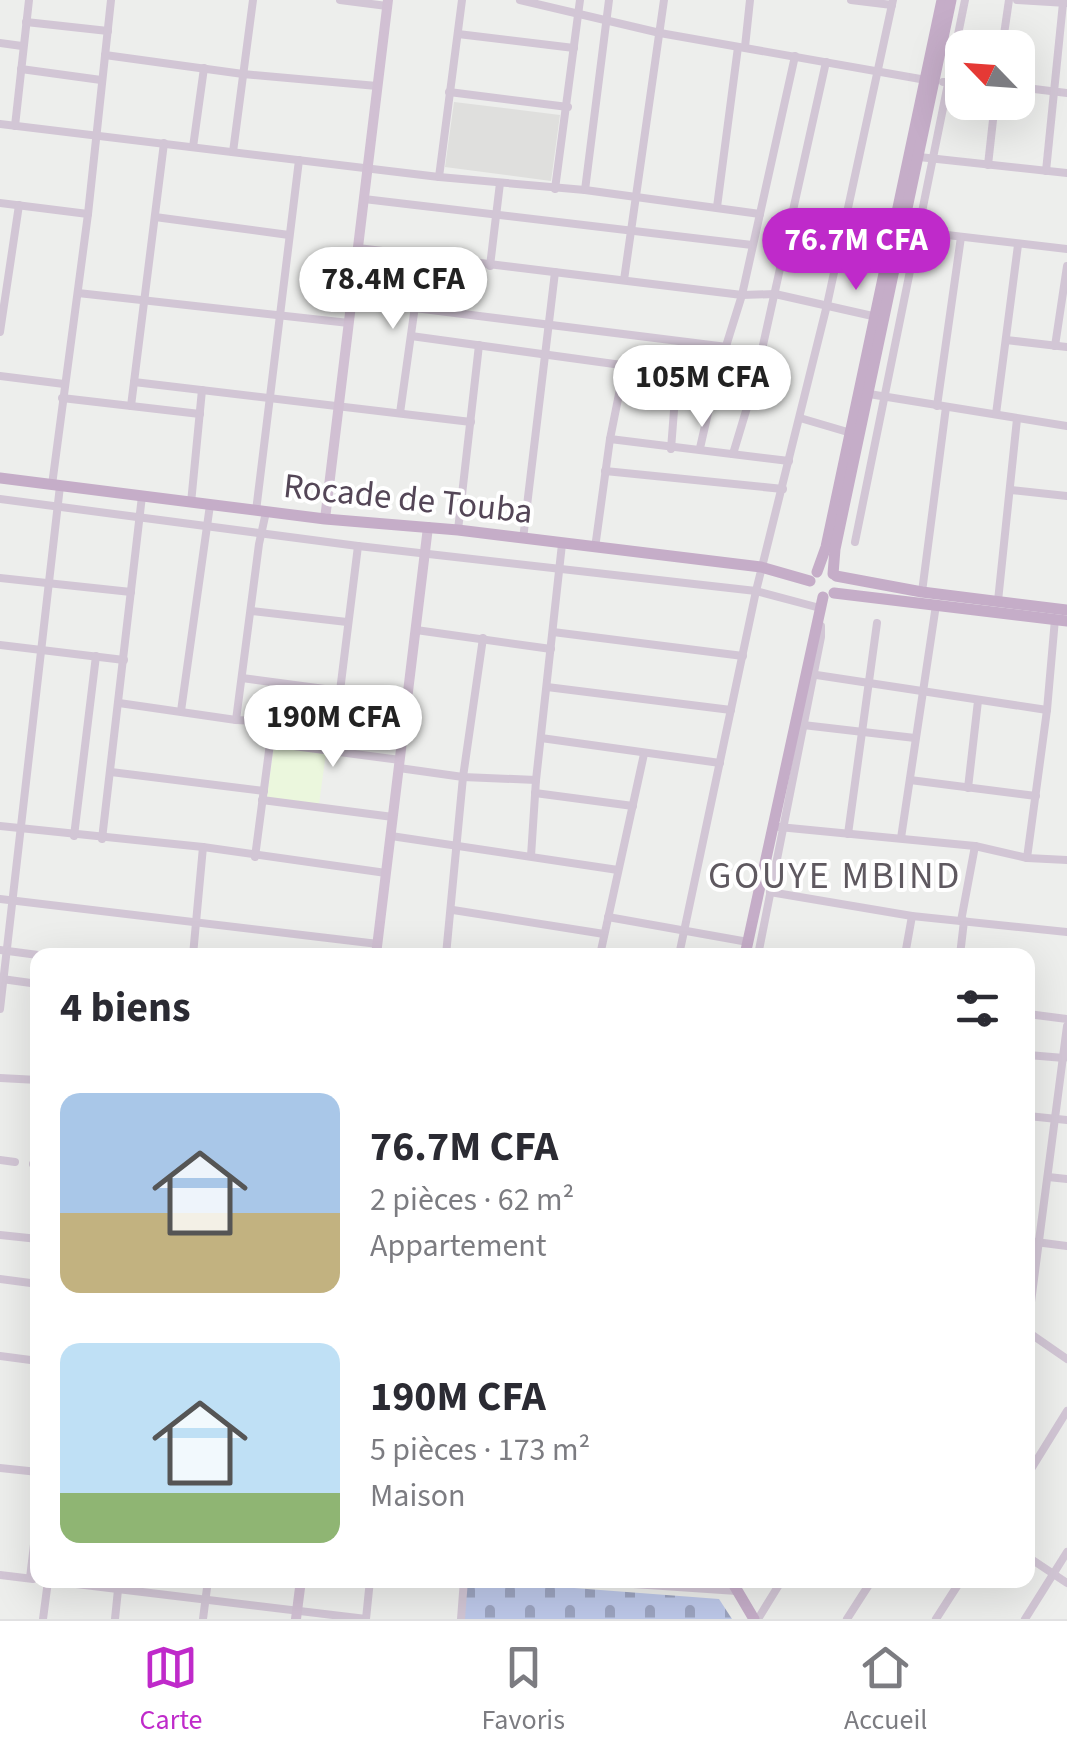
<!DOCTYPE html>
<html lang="fr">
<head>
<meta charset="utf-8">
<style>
  body { margin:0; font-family:"Source Sans 3",sans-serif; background:#f7f7f7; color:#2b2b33; height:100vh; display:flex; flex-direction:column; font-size:38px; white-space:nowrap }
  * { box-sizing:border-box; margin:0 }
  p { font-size:32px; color:#7c7c81 }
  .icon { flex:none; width:55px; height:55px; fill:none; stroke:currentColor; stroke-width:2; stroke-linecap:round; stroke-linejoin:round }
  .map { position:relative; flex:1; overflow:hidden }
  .details { position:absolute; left:30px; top:948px; width:1005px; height:640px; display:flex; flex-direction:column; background:#fff; border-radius:20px; box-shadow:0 10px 40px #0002 }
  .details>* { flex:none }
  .needle { width:65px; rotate:295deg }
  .buttons { position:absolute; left:945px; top:30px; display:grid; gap:20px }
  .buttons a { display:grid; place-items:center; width:90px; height:90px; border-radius:20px; background:#fff; box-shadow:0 10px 40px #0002; font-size:50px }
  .price { position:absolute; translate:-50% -85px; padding:0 22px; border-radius:35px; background:#fff; color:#222; font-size:32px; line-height:65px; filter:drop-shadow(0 2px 5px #0008) }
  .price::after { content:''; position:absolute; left:50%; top:60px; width:30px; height:22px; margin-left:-15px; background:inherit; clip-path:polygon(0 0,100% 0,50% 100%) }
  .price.selected { background:#bf2aca; color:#fff }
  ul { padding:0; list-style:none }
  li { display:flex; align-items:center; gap:30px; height:250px; padding:0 30px }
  li span { display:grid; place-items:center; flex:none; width:280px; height:200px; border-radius:20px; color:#555 }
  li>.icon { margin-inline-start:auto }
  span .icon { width:120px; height:120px; fill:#fffc; stroke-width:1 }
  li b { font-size:42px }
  h2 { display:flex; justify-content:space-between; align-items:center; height:120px; padding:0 30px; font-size:42px }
  .tab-bar { display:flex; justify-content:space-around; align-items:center; height:140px; border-top:2px solid #e1e1e2; background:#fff; font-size:28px; color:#7c7c81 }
  .tab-bar a { display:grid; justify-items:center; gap:5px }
  .tab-bar .selected { color:#bf2aca }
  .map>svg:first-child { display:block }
  .education { fill:#dfdfdd }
  .medical { fill:#ebf7dd }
  .cemetery { fill:url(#cemetery-stones) }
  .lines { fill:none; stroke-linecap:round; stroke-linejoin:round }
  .street { stroke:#d2c6d5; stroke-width:8 }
  .secondary { stroke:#d1c0d3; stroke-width:10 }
  .primary { stroke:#c5adc8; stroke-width:11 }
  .labels { text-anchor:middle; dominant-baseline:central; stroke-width:8; stroke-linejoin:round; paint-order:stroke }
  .street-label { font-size:35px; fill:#544657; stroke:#fff }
  .neighbourhood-label { font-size:38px; letter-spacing:2.5px; fill:#5f5960; stroke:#fff }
</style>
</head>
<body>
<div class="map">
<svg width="1067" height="1619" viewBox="0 0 1067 1619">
  <defs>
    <pattern id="cemetery-stones" width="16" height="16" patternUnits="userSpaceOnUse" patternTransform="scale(2.5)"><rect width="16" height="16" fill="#bdc8e9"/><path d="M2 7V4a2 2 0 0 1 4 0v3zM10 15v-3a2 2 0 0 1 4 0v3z" fill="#9ca4c0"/></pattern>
  </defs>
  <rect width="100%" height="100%" fill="#edeeec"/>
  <polygon class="education" points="454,102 560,115 551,181 445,167"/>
  <polygon class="medical" points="274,746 326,753 319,804 267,797"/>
  <polygon class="cemetery" points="467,1580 719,1599 732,1619 463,1619"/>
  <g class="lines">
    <g class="street">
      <polyline points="340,0 387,6"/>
      <polyline points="520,0 660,33 926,80"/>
      <polyline points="851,0 892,5"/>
      <polyline points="1017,0 1067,3"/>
      <polyline points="26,22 108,31"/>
      <polyline points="458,34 574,48"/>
      <polyline points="0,43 22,46"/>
      <polyline points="745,47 750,0"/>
      <polyline points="1002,48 1009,0"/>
      <polyline points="105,55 243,74 377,86"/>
      <polyline points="21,69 101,80"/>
      <polyline points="943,82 962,83"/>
      <polyline points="1018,87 1067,93"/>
      <polyline points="449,92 568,107"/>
      <polyline points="0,124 439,177 585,190 760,214"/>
      <polyline points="15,126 29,0"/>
      <polyline points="193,147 204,68"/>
      <polyline points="233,152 253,0"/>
      <polyline points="919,157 1067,173"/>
      <polyline points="988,165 995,102"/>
      <polyline points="1046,171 1063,3"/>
      <polyline points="439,177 462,0"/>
      <polyline points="555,189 580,0"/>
      <polyline points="585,190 609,0"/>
      <polyline points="364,199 752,245"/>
      <polyline points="0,203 88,214"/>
      <polyline points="717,207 738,47"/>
      <polyline points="155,217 289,235"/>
      <polyline points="904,230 1067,249"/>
      <polyline points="358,248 742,295 775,294 877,317"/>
      <polyline points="490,266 500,183"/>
      <polyline points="624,280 664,0"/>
      <polyline points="78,293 349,323"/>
      <polyline points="415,308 727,347"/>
      <polyline points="0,332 19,205"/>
      <polyline points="411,336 716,378"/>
      <polyline points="1006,340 1067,347"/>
      <polyline points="1055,346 1067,266"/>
      <polyline points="0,376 64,384"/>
      <polyline points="134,382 471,422"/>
      <polyline points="869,394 1067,426"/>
      <polyline points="62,398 200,414"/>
      <polyline points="131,406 164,143"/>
      <polyline points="937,406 961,237"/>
      <polyline points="400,413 422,256"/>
      <polyline points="996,414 1018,245"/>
      <polyline points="800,418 851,433"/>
      <polyline points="610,439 789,461"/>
      <polyline points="700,448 716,378 742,295 795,56"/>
      <polyline points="671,449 677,372"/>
      <polyline points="733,454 755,381 826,62"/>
      <polyline points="605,471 783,489"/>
      <polyline points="52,485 88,214 111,0"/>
      <polyline points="1011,490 1067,496"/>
      <polyline points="0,499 358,546 756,591 820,608"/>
      <polyline points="191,503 202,390"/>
      <polyline points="256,511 299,160"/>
      <polyline points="458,530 479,345"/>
      <polyline points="523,539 555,272"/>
      <polyline points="855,542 965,0"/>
      <polyline points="595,548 610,439 625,364"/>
      <polyline points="0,578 131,592"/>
      <polyline points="922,592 946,407"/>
      <polyline points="998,601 1017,419"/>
      <polyline points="251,611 347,622"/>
      <polyline points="416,630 551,649"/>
      <polyline points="553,632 743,656"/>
      <polyline points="0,645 124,660"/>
      <polyline points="810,674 1047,710"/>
      <polyline points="242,678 407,700"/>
      <polyline points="547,687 731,710"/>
      <polyline points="340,691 358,546"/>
      <polyline points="119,703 236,720 273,722"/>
      <polyline points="181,711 210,505"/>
      <polyline points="236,720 259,544 266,512"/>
      <polyline points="803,725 915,738"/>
      <polyline points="541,738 720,763"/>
      <polyline points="271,743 400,760"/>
      <polyline points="399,768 463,777 536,780"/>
      <polyline points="111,772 264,791"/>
      <polyline points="910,780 1036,796"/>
      <polyline points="968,788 978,701"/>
      <polyline points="535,793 633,806"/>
      <polyline points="262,800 393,817"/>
      <polyline points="0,826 203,847 386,873"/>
      <polyline points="779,827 975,846 1027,858 1067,860"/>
      <polyline points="848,834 877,623"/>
      <polyline points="74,836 96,656"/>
      <polyline points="391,836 618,870"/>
      <polyline points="901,838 936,605"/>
      <polyline points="102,839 142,496"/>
      <polyline points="531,856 536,780 562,544"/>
      <polyline points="255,857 278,683"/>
      <polyline points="1027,858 1047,710 1055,619"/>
      <polyline points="770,892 912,916 1067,932"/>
      <polyline points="0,899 378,944"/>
      <polyline points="453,910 604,934"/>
      <polyline points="608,917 748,942"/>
      <polyline points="961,921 975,846"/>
      <polyline points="0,950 38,955"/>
      <polyline points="193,955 203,847"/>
      <polyline points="446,955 463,777 483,638"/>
      <polyline points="600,955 644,754"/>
      <polyline points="679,955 756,591 827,305 893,0"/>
      <polyline points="758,955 821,637 821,626"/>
      <polyline points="905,955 912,916"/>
      <polyline points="960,955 964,921"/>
      <polyline points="2,979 38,984"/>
      <polyline points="0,1009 60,486"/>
      <polyline points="1028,1014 1067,1019"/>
      <polyline points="1028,1055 1064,1058"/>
      <polyline points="0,1078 38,1080"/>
      <polyline points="1028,1116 1067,1120"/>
      <polyline points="0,1160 15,1162"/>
      <polyline points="33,1164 38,1164"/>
      <polyline points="1048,1177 1067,1179"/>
      <polyline points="0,1235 38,1239"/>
      <polyline points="1028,1241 1067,1246"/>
      <polyline points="0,1279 38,1284"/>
      <polyline points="1028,1325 1067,1026"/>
      <polyline points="1028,1332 1067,1359"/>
      <polyline points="0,1356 38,1361"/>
      <polyline points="0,1468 38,1472"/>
      <polyline points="1028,1474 1067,1411"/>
      <polyline points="1028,1557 1067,1583"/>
      <polyline points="0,1575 33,1579"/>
      <polyline points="30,1578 38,1511"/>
      <polyline points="43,1580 366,1619"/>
      <polyline points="574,1580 737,1591"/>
      <polyline points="43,1619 48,1581"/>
      <polyline points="115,1619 119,1580"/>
      <polyline points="203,1619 208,1580"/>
      <polyline points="366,1619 370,1580"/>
      <polyline points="461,1619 464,1580"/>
      <polyline points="758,1619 782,1580"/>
      <polyline points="847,1619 872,1580"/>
      <polyline points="936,1619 961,1580"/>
      <polyline points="1025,1619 1067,1552"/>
    </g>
    <g class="secondary">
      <polyline points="325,519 388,0"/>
      <polyline points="376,955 428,527"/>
      <polyline points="296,1619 301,1580"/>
    </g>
    <g class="primary">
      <polyline points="0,478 325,519 458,530 761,567 810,581"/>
      <polyline points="817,572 826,547 942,0"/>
      <polyline points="833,574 835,549 951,0"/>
      <polyline points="836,576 922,592 1067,610"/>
      <polyline points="834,593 1067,621"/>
      <polyline points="745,955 823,597"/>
      <polyline points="731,1580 754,1619"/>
    </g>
  </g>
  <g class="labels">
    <g class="street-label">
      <text transform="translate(408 499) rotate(6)">Rocade de Touba</text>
    </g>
    <g class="neighbourhood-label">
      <text x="835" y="876">GOUYE MBIND</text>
    </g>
  </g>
</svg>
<div class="buttons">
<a><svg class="needle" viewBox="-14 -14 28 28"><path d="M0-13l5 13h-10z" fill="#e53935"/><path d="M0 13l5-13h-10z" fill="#7c7c81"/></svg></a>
</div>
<b class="price selected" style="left:856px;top:293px">76.7M CFA</b>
<b class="price" style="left:393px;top:332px">78.4M CFA</b>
<b class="price" style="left:702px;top:430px">105M CFA</b>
<b class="price" style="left:333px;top:770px">190M CFA</b>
<section class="details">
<h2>4 biens<svg class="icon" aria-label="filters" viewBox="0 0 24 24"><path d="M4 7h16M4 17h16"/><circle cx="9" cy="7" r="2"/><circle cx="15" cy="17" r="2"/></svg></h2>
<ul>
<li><span style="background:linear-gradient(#a9c7e8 60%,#c2b280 0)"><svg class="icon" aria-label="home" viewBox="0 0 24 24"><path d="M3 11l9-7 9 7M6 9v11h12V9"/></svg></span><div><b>76.7M CFA</b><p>2 pièces · 62 m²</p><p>Appartement</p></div></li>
<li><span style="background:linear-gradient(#bfe0f5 75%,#8fb573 0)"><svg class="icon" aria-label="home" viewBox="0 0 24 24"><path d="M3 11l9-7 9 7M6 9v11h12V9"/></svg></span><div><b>190M CFA</b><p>5 pièces · 173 m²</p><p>Maison</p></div></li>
</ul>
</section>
</div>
<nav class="tab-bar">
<a class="selected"><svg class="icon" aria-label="map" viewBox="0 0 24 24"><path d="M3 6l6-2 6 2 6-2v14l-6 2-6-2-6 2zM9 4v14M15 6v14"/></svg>Carte</a>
<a><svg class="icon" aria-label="saved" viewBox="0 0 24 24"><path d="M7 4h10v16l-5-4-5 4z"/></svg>Favoris</a>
<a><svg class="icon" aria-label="home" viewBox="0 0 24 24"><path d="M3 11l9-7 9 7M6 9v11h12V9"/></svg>Accueil</a>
</nav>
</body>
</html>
